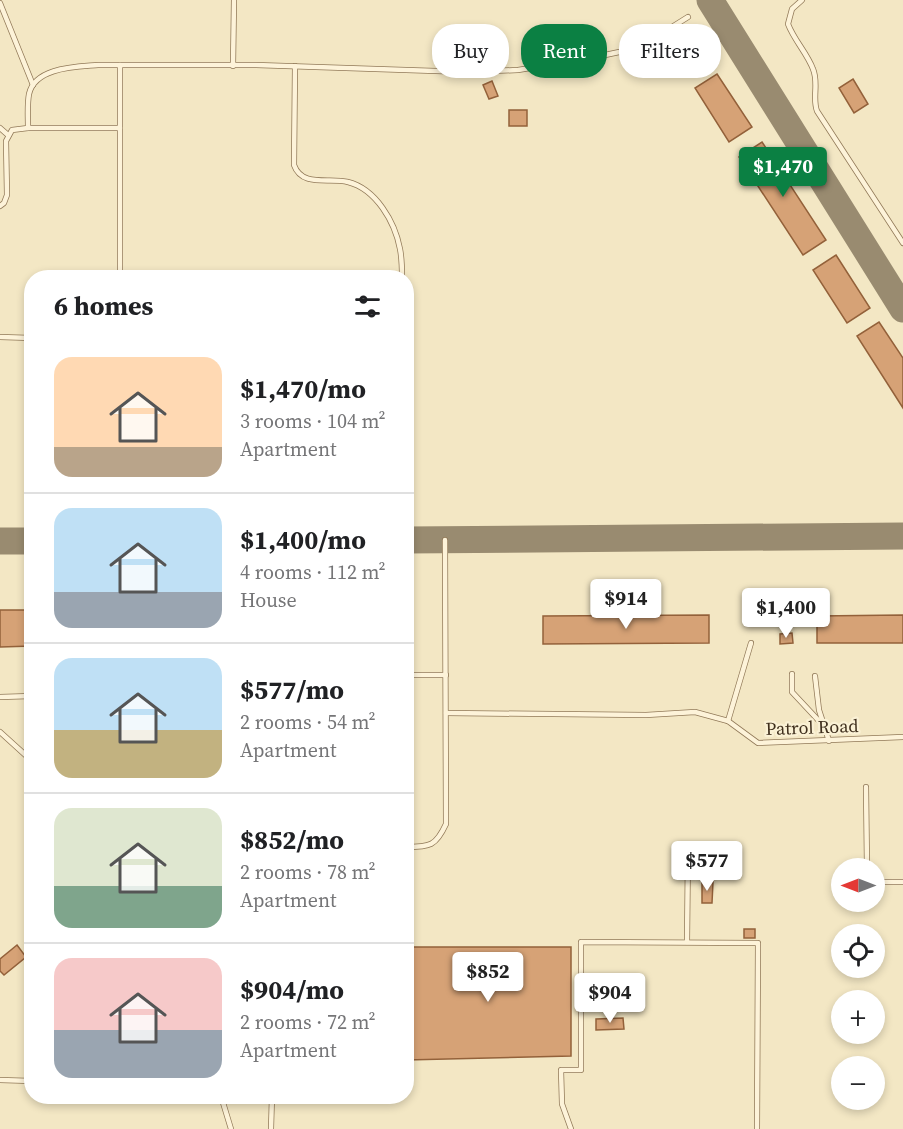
<!DOCTYPE html>
<html lang="en">
<head>
<meta charset="utf-8">
<style>
  body { margin:0; font-family:"Source Serif 4",serif; background:#f6f6f6; color:#202124; height:100vh; display:flex; flex-direction:column; font-size:22px; white-space:nowrap }
  * { box-sizing:border-box; margin:0 }
  p { font-size:20px; color:#757577 }
  .icon { flex:none; width:33px; height:33px; fill:none; stroke:currentColor; stroke-width:2; stroke-linecap:round; stroke-linejoin:round }
  .map { position:relative; flex:1; overflow:hidden }
  .sheet { position:absolute; left:24px; top:270px; width:390px; height:834px; display:flex; flex-direction:column; background:#fff; border-radius:24px; box-shadow:0 3px 9px #0003 }
  .sheet>* { flex:none }
  .banner { position:absolute; left:432px; top:24px; width:381px; height:54px; display:flex; gap:12px }
  .needle { width:39px; rotate:270deg }
  .controls { position:absolute; left:831px; top:858px; display:grid; gap:12px }
  .controls a { display:grid; place-items:center; width:54px; height:54px; border-radius:50%; background:#fff; box-shadow:0 3px 9px #0003; font-size:30px }
  .price { position:absolute; translate:-50% -51px; padding:0 14px; border-radius:6px; background:#fff; color:#222; font-size:20px; line-height:39px; filter:drop-shadow(0 2px 3px #0008) }
  .price::after { content:''; position:absolute; left:50%; top:36px; width:18px; height:14px; margin-left:-9px; background:inherit; clip-path:polygon(0 0,100% 0,50% 100%) }
  .price.current { background:#0b8043; color:#fff }
  ul { padding:0; list-style:none }
  li { display:flex; align-items:center; gap:18px; height:150px; padding:0 30px }
  li+li { border-top:2px solid #e0e0e0 }
  li span { display:grid; place-items:center; flex:none; width:168px; height:120px; border-radius:18px; color:#555 }
  li>.icon { margin-inline-start:auto }
  span .icon { width:72px; height:72px; fill:#fffc; stroke-width:1 }
  li b { font-size:26px }
  h2 { display:flex; justify-content:space-between; align-items:center; height:72px; padding:0 30px; font-size:26px }
  .tag { padding:0 21px; border-radius:24px; background:#fff; box-shadow:0 3px 9px #0003; font-size:21px; line-height:54px }
  .tag.current { background:#0b8043; color:#fff }
  .map>svg:first-child { display:block }
  .lines { fill:none; stroke-linecap:round; stroke-linejoin:round }
  .taxiway { stroke:#998b70; stroke-width:27 }
  .building { fill:#d6a276; stroke:#93613a; stroke-width:1.5 }
  .service-casing { stroke:#917958; stroke-width:6 }
  .service { stroke:#fdf3d9; stroke-width:4.5 }
  .labels { text-anchor:middle; dominant-baseline:central; stroke-width:4.5; stroke-linejoin:round; paint-order:stroke }
  .street-label { font-size:18px; fill:#3f2f1d; stroke:#faf1d5 }
</style>
</head>
<body>
<div class="map">
<svg width="903" height="1129" viewBox="0 0 903 1129">
  <rect width="100%" height="100%" fill="#f3e7c4"/>
  <g class="lines">
    <g class="taxiway">
      <polyline points="710,0 903,309"/>
      <polyline points="406,540 903,536"/>
      <polyline points="0,541 32,541"/>
    </g>
  </g>
  <g class="building">
    <polygon points="717,74 752,127 729,142 695,88"/>
    <polygon points="853,79 868,104 854,113 839,88"/>
    <polygon points="492,81 498,96 489,99 483,85"/>
    <rect x="509" y="110" width="18" height="16"/>
    <polygon points="762,142 826,240 803,255 739,157"/>
    <polygon points="836,255 870,308 847,323 813,270"/>
    <polygon points="879,322 903,358 903,408 857,336"/>
    <polygon points="0,610 32,610 32,646 0,647"/>
    <polygon points="709,615 709,643 543,644 543,616"/>
    <polygon points="903,615 903,643 817,643 817,616"/>
    <polygon points="792,633 793,643 780,644 780,634"/>
    <polygon points="702,881 713,882 712,903 702,903"/>
    <rect x="744" y="929" width="11" height="9"/>
    <polygon points="17,945 26,957 4,975 0,971 0,959"/>
    <polygon points="406,947 571,947 571,1056 406,1060"/>
    <polygon points="623,1018 624,1029 596,1030 596,1019"/>
  </g>
  <g class="lines">
    <g class="service-casing">
      <g id="service">
        <path d="M802,0L792,9L788,24C794,40 807,53 813,69C819,83 812,98 817,111L903,243"/>
        <polyline points="0,3 33,85"/>
        <polyline points="233,66 234,0"/>
        <path d="M295,66L294,165C302,188 330,177 348,182C376,189 395,222 400,249C402,259 402,268 402,278"/>
        <polyline points="0,128 8,135"/>
        <path d="M28,128C28,117 27,105 29,94C35,67 76,67 98,65H256L466,72L518,70L591,58L624,51L664,32L688,17"/>
        <polyline points="0,206 4,203 7,195 6,141 12,130 28,128 120,128"/>
        <polyline points="120,278 120,65"/>
        <polyline points="0,337 32,338"/>
        <polyline points="792,674 792,692 820,722"/>
        <polyline points="406,675 446,675"/>
        <polyline points="815,676 819,710 829,741"/>
        <polyline points="0,697 32,696"/>
        <polyline points="446,713 646,715 695,712 728,721 758,743 903,737"/>
        <polyline points="728,721 751,643"/>
        <polyline points="0,732 32,761"/>
        <polyline points="866,787 867,868"/>
        <path d="M406,847C430,847 436,846 446,824L445,540"/>
        <polyline points="874,882 903,882"/>
        <polyline points="687,942 688,851"/>
        <polyline points="0,1080 32,1081"/>
        <polyline points="221,1096 231,1129"/>
        <polyline points="271,1129 272,1096"/>
        <polyline points="571,1129 562,1104 561,1070 581,1070 581,942 758,943 757,1129"/>
      </g>
    </g>
    <use href="#service" class="service"/>
  </g>
  <g class="labels">
    <g class="street-label">
      <text transform="translate(812 727) rotate(-2)">Patrol Road</text>
    </g>
  </g>
</svg>
<div class="controls">
<a><svg class="needle" viewBox="-14 -14 28 28"><path d="M0-13l5 13h-10z" fill="#e53935"/><path d="M0 13l5-13h-10z" fill="#757577"/></svg></a>
<a><svg class="icon" aria-label="locate" viewBox="0 0 24 24"><circle cx="12" cy="12" r="6"/><path d="M12 2v4M12 18v4M2 12h4M18 12h4"/></svg></a>
<a>+</a>
<a>−</a>
</div>
<b class="price current" style="left:783px;top:198px">$1,470</b>
<b class="price" style="left:626px;top:630px">$914</b>
<b class="price" style="left:786px;top:639px">$1,400</b>
<b class="price" style="left:707px;top:892px">$577</b>
<b class="price" style="left:488px;top:1003px">$852</b>
<b class="price" style="left:610px;top:1024px">$904</b>
<div class="banner">
<a class="tag">Buy</a>
<a class="tag current">Rent</a>
<a class="tag">Filters</a>
</div>
<section class="sheet">
<h2>6 homes<svg class="icon" aria-label="filters" viewBox="0 0 24 24"><path d="M4 7h16M4 17h16"/><circle cx="9" cy="7" r="2"/><circle cx="15" cy="17" r="2"/></svg></h2>
<ul>
<li><span style="background:linear-gradient(#ffd9b3 75%,#b9a48a 0)"><svg class="icon" aria-label="home" viewBox="0 0 24 24"><path d="M3 11l9-7 9 7M6 9v11h12V9"/></svg></span><div><b>$1,470/mo</b><p>3 rooms · 104 m²</p><p>Apartment</p></div></li>
<li><span style="background:linear-gradient(#bfe0f5 70%,#9aa5b1 0)"><svg class="icon" aria-label="home" viewBox="0 0 24 24"><path d="M3 11l9-7 9 7M6 9v11h12V9"/></svg></span><div><b>$1,400/mo</b><p>4 rooms · 112 m²</p><p>House</p></div></li>
<li><span style="background:linear-gradient(#bfe0f5 60%,#c2b280 0)"><svg class="icon" aria-label="home" viewBox="0 0 24 24"><path d="M3 11l9-7 9 7M6 9v11h12V9"/></svg></span><div><b>$577/mo</b><p>2 rooms · 54 m²</p><p>Apartment</p></div></li>
<li><span style="background:linear-gradient(#dfe7d0 65%,#7fa58c 0)"><svg class="icon" aria-label="home" viewBox="0 0 24 24"><path d="M3 11l9-7 9 7M6 9v11h12V9"/></svg></span><div><b>$852/mo</b><p>2 rooms · 78 m²</p><p>Apartment</p></div></li>
<li><span style="background:linear-gradient(#f6c9c9 60%,#9aa5b1 0)"><svg class="icon" aria-label="home" viewBox="0 0 24 24"><path d="M3 11l9-7 9 7M6 9v11h12V9"/></svg></span><div><b>$904/mo</b><p>2 rooms · 72 m²</p><p>Apartment</p></div></li>
</ul>
</section>
</div>
</body>
</html>
